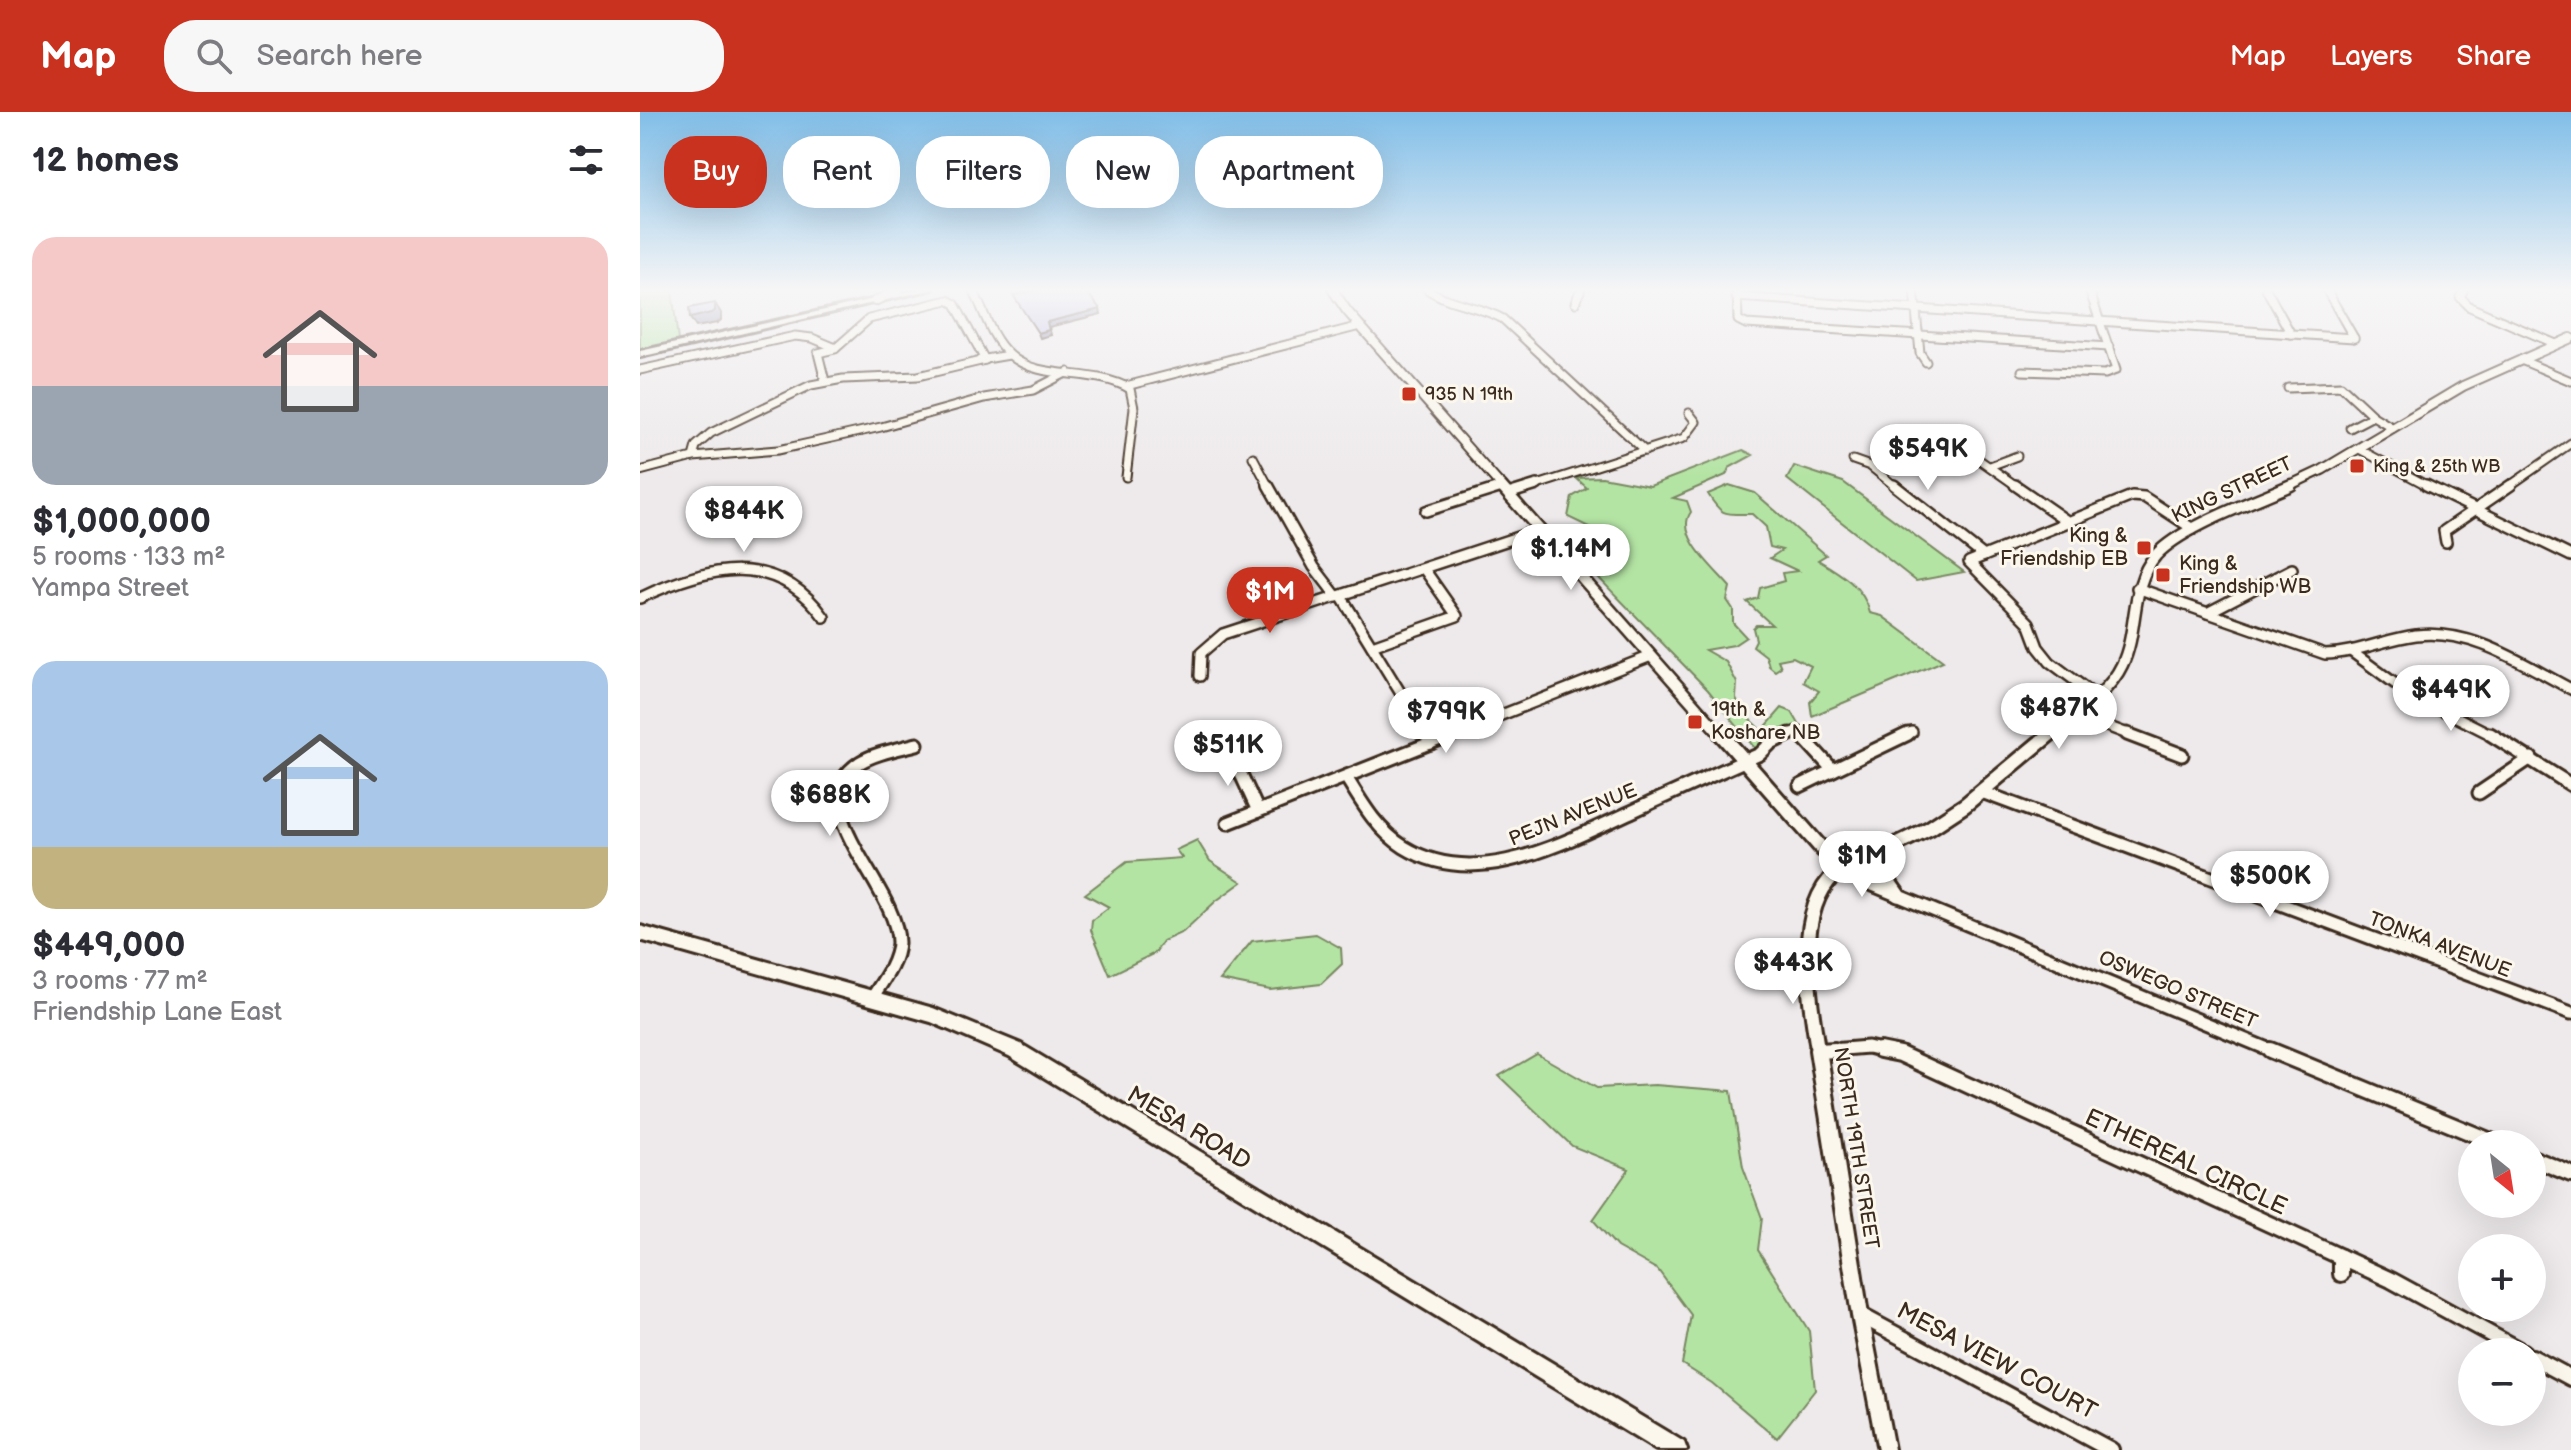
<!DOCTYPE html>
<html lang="en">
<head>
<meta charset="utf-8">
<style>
  body { margin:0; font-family:"Balsamiq Sans",sans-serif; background:#f7f7f7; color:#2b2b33; height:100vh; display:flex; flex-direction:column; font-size:30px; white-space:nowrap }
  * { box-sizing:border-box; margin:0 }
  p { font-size:26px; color:#7c7c81 }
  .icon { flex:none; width:44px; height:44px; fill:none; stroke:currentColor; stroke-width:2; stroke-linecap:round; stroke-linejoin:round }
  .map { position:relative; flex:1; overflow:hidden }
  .drawer { display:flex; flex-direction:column; background:#fff; width:640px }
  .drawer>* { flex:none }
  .top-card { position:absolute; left:24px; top:24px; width:760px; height:72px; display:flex; gap:16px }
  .needle { width:52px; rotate:150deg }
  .buttons { position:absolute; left:1818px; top:1018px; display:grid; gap:16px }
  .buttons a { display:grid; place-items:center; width:88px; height:88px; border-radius:50%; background:#fff; box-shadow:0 8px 32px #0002; font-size:40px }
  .price { position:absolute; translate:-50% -68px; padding:0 18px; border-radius:28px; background:#fff; color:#222; font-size:26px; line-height:52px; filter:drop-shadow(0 2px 4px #0008) }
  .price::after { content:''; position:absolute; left:50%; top:48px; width:24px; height:18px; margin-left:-12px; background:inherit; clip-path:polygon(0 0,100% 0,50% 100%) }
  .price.on { background:#c8321e; color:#fff }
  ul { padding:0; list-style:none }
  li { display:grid; align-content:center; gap:16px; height:424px; padding:0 32px }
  li span { display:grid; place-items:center; height:248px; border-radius:24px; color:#555 }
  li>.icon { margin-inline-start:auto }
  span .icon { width:144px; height:144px; fill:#fffc; stroke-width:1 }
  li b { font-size:34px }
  h2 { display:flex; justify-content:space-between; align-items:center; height:96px; padding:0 32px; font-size:34px }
  .tag { padding:0 28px; border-radius:32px; background:#fff; box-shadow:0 8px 32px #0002; font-size:28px; line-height:72px }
  .tag.on { background:#c8321e; color:#fff }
  header { display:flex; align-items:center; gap:48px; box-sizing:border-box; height:112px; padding:0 40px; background:#c8321e; color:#fff }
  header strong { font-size:38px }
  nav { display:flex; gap:44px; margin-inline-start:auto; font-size:28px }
  .search { width:560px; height:72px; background:#f7f7f7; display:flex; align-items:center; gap:20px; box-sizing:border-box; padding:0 28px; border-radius:32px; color:#7c7c81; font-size:30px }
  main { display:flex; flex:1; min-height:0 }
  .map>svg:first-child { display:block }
  .green { fill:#b4e4a4; stroke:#788761; stroke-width:2 }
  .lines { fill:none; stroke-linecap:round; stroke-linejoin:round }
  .minor-far3-casing { stroke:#3b2a1e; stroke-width:11 }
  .minor-far2-casing { stroke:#3b2a1e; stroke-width:14 }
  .minor-far1-casing { stroke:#3b2a1e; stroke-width:17 }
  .minor-casing { stroke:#3b2a1e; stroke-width:20 }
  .tertiary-far3-casing { stroke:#3b2a1e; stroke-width:12 }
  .tertiary-far2-casing { stroke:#3b2a1e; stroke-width:15 }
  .tertiary-far1-casing { stroke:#3b2a1e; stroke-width:19 }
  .tertiary-casing { stroke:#3b2a1e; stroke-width:22 }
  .secondary-casing { stroke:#3b2a1e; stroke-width:6 }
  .minor-far3 { stroke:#fbf7ec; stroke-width:7 }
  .minor-far2 { stroke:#fbf7ec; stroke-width:9 }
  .minor-far1 { stroke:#fbf7ec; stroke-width:11 }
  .minor { stroke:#fbf7ec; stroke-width:14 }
  .tertiary-far3 { stroke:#fbf7ec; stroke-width:8 }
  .tertiary-far2 { stroke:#fbf7ec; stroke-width:10 }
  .tertiary-far1 { stroke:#fbf7ec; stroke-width:13 }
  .tertiary { stroke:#fbf7ec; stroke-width:16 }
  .secondary { fill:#fbf7ec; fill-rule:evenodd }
  .shaded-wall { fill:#817fa1; stroke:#3b2a1e; stroke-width:2 }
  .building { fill:#b8b5e6; stroke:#3b2a1e; stroke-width:2 }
  .poi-dot { fill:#c8321e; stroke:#fbf7ec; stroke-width:3 }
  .labels { text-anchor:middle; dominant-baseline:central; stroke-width:6; stroke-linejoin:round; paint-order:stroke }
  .far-poi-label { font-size:18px; fill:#3b2a1e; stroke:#fbf7ec; text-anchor:start }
  .street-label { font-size:20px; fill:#3b2a1e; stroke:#fbf7ec }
  .poi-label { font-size:20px; fill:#3b2a1e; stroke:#fbf7ec; text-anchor:start }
  .near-street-label { font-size:24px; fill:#3b2a1e; stroke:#fbf7ec }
</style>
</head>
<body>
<header>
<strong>Map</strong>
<div class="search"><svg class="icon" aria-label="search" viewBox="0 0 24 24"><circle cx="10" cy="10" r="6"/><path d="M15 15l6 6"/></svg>Search here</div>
<nav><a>Map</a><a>Layers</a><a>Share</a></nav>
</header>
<main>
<section class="drawer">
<h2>12 homes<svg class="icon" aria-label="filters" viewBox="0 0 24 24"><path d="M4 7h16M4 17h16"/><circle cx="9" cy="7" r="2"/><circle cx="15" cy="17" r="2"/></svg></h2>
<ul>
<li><span style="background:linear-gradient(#f6c9c9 60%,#9aa5b1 0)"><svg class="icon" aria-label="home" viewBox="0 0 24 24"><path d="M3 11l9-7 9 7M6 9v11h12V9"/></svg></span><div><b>$1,000,000</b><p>5 rooms · 133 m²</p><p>Yampa Street</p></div></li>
<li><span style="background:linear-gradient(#a9c7e8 75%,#c2b280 0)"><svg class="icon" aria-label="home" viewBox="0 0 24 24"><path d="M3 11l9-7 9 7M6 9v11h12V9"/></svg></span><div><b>$449,000</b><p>3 rooms · 77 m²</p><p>Friendship Lane East</p></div></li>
</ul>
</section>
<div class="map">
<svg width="1931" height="1338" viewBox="0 0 1931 1338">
  <rect width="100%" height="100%" fill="#eeeaeb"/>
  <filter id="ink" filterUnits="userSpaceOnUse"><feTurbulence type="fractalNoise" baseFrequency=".0125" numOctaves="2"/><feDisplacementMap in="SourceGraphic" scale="16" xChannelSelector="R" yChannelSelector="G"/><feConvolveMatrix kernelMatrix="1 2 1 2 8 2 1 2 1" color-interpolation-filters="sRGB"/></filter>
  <g filter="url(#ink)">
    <g class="green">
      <polygon points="0,177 32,177 38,229 0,238"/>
      <path d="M1103,338L1113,343L1089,356L1086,363L1033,386L1047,389L1051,400C1034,423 1075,457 1090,475L1087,488L1093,497V511L1106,525L1094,533L1065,538L1086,550L1097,571L1096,586L1104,602L1122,619L1142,596L1152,600L1159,612L1128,627L1117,639L1068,578L915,421L949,415L928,405L932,385L947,376L936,366L962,365L1010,374Z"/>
      <polygon points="1154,354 1203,370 1324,460 1276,469 1147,367"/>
      <path d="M1089,373L1115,381L1186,443L1178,448C1200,461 1224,475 1230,501L1242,504L1303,549L1172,604L1170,590L1179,579L1163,570L1171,554L1153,545L1138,548L1141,555L1135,559L1129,554L1126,544L1113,534L1116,528L1113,516L1116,513H1132L1107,490L1118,486L1120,476L1144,469L1142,461L1158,459L1130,446L1142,438L1130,435L1126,415L1112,402C1085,402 1082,405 1068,382Z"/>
      <polygon points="557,728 570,749 602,770 576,789 543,820 523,829 515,841 470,863 451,818 452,808 469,795 445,782 487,750 542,746 536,738"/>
      <polygon points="676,822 701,836 702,852 681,872 630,878 580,868 612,829"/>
      <polygon points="897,942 957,976 1015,973 1091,979 1103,1055 1122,1106 1118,1138 1169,1219 1175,1278 1137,1326 1072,1271 1042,1252 1051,1203 1018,1158 977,1135 953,1108 989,1057 932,1034 859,964"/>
    </g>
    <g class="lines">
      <g class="minor-far3-casing">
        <g id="minor-far3">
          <path d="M333,177C343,198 352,228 370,243C400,270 454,255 490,277L494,296L486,365"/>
          <path d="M787,177C810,193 839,193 863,207L1005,339"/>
          <polyline points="1097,177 1098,208 1106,212 1469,235"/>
          <polyline points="1274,177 1280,241 1286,250"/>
          <polyline points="1626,177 1651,222"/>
          <polyline points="1686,177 1714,226"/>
          <polyline points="1824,177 1820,185 1830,195 1916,232"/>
          <polyline points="1096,185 1714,226"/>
          <polyline points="935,191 941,177"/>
          <polyline points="340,248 369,243"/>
          <polyline points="345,248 278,264 203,267 171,273 71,321 56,334 53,345 138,338 241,315 344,286 393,278 428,260"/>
          <polyline points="1881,248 1931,269"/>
          <polyline points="0,258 155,224 172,226 196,236 229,207 308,188 315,192 345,248"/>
          <polyline points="1382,259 1465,262 1476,258 1449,177"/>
          <polyline points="185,269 178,241 195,237"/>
          <polyline points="486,274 720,214"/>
          <polyline points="1648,276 1701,274 1733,304 1753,316"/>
          <polyline points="1304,316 1310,327 1378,375"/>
          <polyline points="1710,316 1733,304"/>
          <polyline points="1719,337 1790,375"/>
          <polyline points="613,345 629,375"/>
          <polyline points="1213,348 1230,354 1256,375"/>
          <polyline points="1350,354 1377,344"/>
          <polyline points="0,359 53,345"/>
          <polyline points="891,375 1044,326 1056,310 1049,301"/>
          <polyline points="1868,375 1931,331"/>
        </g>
      </g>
      <g class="minor-far2-casing">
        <g id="minor-far2">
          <polyline points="628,373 674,455 697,485"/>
          <polyline points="1254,373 1344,444"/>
          <polyline points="1375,373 1427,409"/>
          <polyline points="1786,373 1931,444"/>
          <polyline points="868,382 897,373"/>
          <polyline points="786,399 862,375"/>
          <polyline points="1806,430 1804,419 1871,373"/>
          <path d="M1497,476L1685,542C1717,541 1745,527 1776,523C1832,516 1883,552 1931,577"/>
          <polyline points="701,484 787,624"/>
          <path d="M0,486C66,455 135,437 184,505"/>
          <polyline points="1567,501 1652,457"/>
          <polyline points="732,534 817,504 784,457"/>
          <polyline points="1712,540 1765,579 1854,624"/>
          <polyline points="560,564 561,541 583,522 899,418"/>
          <polyline points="1457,585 1410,550 1398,535 1389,511 1329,450 1492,384 1504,385 1553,417"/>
          <polyline points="1435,602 1493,624"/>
          <polyline points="808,624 1011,544"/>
          <polyline points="1146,624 1157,619 1162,624"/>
          <polyline points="1264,624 1272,620"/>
        </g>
      </g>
      <g class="minor-far1-casing">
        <g id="minor-far1">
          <polyline points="786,622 791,631"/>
          <polyline points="1160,622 1193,658"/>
          <polyline points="1487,622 1542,643"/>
          <polyline points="1850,622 1931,673"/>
          <polyline points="599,645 599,658 618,699"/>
          <path d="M706,665C722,691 737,718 764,735C837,780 924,730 991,700C1034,680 1077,661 1120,642L1131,631L1150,622"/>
          <polyline points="1160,674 1268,622"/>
          <polyline points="1342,680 1931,901"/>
          <polyline points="1839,681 1891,646"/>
          <polyline points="588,711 813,622"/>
          <polyline points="1204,757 1223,769 1635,940"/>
          <path d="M232,886C242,870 257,851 258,831C259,776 156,693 219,651C235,641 258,637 277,632"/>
          <polyline points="1179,939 1228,935 1249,940"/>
        </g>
      </g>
      <g class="minor-casing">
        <g id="minor">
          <polyline points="1240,938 1260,942 1751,1168 1883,1240"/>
          <polyline points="1630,938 1858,1032"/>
          <polyline points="1179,939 1195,938"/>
          <polyline points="1892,1046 1931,1062"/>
          <polyline points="1701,1145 1701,1162"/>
          <polyline points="1220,1203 1471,1338"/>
          <polyline points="1892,1245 1931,1266"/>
        </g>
      </g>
      <g class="tertiary-far3-casing">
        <g id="tertiary-far3">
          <polyline points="692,177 707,199 862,375"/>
          <polyline points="235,189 259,177"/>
          <polyline points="1646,375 1682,358 1823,274 1931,226"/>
        </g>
      </g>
      <g class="tertiary-far2-casing">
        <g id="tertiary-far2">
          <polyline points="860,373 1082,624"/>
          <path d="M1408,624C1433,603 1468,583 1482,553C1499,518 1489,474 1516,443C1543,414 1613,390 1651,373"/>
        </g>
      </g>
      <g class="tertiary-far1-casing">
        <g id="tertiary-far1">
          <polyline points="1081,622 1183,738 1204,757"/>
          <polyline points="1252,734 1244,763 1258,783"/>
          <path d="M1178,940C1170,889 1153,800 1195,762L1290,716L1325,693L1410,622"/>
        </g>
      </g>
      <g class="tertiary-casing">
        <polyline id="tertiary" points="1178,938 1220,1203 1246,1338"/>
      </g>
      <g class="secondary-casing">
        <g id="secondary">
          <polygon points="279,177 293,177 0,245 0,239"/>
          <polygon points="0,814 293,896 381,932 1044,1330 1047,1338 1016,1338 369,944 291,910 0,828"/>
        </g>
      </g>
      <use href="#minor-far3" class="minor-far3"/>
      <use href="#minor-far2" class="minor-far2"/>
      <use href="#minor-far1" class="minor-far1"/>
      <use href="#minor" class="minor"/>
      <use href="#tertiary-far3" class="tertiary-far3"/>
      <use href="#tertiary-far2" class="tertiary-far2"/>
      <use href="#tertiary-far1" class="tertiary-far1"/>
      <use href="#tertiary" class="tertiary"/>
      <use href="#secondary" class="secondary"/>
    </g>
    <g class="shaded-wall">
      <polygon points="75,191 81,201 81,208 77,211 56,215 50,206"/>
      <polygon points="460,197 461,202 409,215 411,223 400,226 398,221 407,210"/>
    </g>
    <g class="building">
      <polygon points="400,177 445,177 460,197 407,210 409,218 398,221 373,183"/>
      <polygon points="75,191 75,199 71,201 50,206 49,196"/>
    </g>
  </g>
  <linearGradient id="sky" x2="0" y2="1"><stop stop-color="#81bee8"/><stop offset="0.49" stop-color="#f7f6f6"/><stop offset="1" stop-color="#f7f6f6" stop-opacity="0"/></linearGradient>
  <rect width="1931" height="364" fill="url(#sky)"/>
  <g class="poi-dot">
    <rect x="761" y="274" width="16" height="16" rx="4"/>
    <rect x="1709" y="346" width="16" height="16" rx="4"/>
    <rect x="1496" y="428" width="16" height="16" rx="4"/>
    <rect x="1515" y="455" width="16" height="16" rx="4"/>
    <rect x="1047" y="602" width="16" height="16" rx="4"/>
  </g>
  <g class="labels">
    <g class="far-poi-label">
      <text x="785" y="282">935 N 19th</text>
      <text x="1733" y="354">King &amp; 25th WB</text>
    </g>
    <g class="street-label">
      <text transform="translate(1592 378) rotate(-25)">KING STREET</text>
      <text transform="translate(933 703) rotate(-22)">PEJN AVENUE</text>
      <text transform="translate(1800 833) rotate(21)">TONKA AVENUE</text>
      <text transform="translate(1538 878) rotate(23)">OSWEGO STREET</text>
      <text transform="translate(1216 1036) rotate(81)">NORTH 19TH STREET</text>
    </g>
    <g class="poi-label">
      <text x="1488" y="424" text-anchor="end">King &amp;<tspan x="1488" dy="23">Friendship EB</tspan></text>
      <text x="1539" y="452">King &amp;<tspan x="1539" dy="23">Friendship WB</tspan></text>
      <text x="1071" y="598">19th &amp;<tspan x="1071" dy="23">Koshare NB</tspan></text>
    </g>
    <g class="near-street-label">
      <text transform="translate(549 1016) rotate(31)">MESA ROAD</text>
      <text transform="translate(1546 1050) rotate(25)">ETHEREAL CIRCLE</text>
      <text transform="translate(1357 1249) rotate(28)">MESA VIEW COURT</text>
    </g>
  </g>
</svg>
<div class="buttons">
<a><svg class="needle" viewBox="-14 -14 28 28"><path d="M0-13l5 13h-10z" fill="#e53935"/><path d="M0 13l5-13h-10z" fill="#7c7c81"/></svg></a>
<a>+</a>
<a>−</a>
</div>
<b class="price" style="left:1288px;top:380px">$549K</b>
<b class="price" style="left:104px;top:442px">$844K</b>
<b class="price" style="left:931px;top:480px">$1.14M</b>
<b class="price on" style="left:630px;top:523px">$1M</b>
<b class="price" style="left:1811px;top:621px">$449K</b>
<b class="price" style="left:1419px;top:639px">$487K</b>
<b class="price" style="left:806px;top:643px">$799K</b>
<b class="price" style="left:588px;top:676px">$511K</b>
<b class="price" style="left:190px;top:726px">$688K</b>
<b class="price" style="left:1222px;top:787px">$1M</b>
<b class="price" style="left:1630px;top:807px">$500K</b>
<b class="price" style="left:1153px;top:894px">$443K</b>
<div class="top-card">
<a class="tag on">Buy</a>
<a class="tag">Rent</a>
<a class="tag">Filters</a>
<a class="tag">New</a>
<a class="tag">Apartment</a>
</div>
</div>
</main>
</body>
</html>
